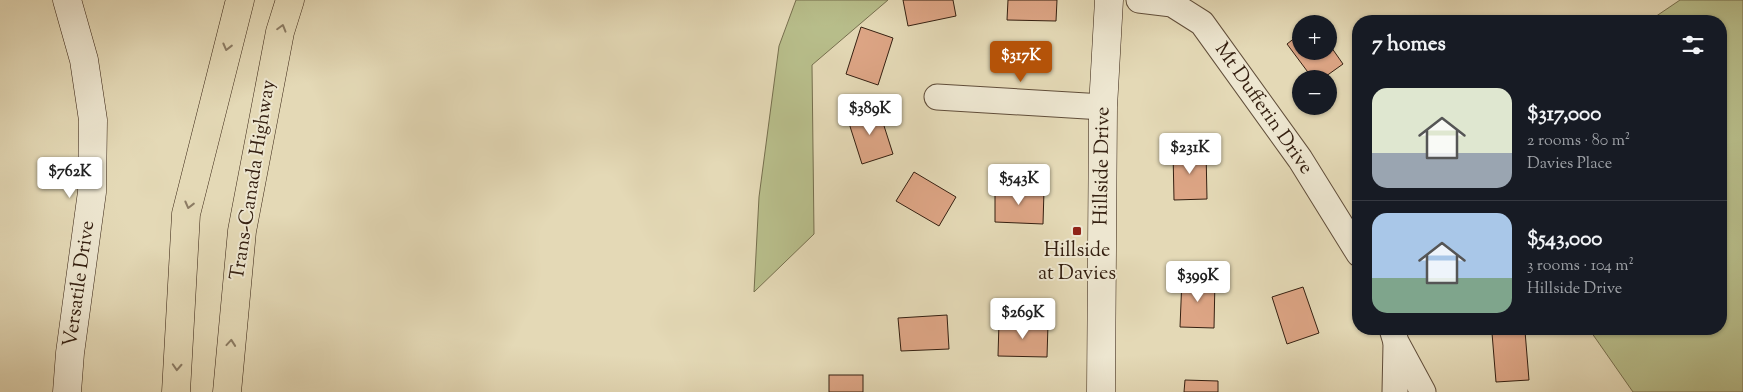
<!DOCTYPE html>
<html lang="en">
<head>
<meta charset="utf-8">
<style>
  body { margin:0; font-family:"Sorts Mill Goudy",serif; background:#20242c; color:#f1f3f6; height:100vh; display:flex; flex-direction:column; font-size:19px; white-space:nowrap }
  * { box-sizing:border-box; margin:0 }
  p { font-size:16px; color:#9ea1a6 }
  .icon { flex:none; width:28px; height:28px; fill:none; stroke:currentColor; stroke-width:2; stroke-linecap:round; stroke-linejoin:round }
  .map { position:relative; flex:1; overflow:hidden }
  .details { position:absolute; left:1352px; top:15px; width:375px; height:320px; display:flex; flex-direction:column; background:#171b24; border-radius:20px; box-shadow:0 1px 4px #0004 }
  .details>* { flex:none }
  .fabs { position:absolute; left:1292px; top:15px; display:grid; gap:10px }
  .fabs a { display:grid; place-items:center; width:45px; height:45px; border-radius:50%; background:#171b24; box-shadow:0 1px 4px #0004; font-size:25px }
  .price { position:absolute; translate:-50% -42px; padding:0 11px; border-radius:5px; background:#fff; color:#222; font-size:16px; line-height:32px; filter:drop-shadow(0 1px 2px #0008) }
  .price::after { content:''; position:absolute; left:50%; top:30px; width:15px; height:11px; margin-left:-8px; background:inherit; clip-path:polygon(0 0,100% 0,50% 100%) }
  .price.current { background:#b45309; color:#fff }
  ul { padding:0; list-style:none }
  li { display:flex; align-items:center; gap:15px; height:125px; padding:0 20px }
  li+li { border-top:1px solid #363941 }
  li span { display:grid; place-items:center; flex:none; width:140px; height:100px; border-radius:15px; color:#555 }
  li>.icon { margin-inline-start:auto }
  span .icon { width:60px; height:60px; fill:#fffc; stroke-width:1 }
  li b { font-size:21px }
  h2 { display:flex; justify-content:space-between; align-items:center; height:60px; padding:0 20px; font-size:21px }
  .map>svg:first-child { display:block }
  .green { fill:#b8be8b; stroke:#766f4e }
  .building { fill:#dda585; stroke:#352011 }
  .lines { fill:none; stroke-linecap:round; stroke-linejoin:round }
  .street-casing { stroke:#614e3a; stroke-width:27 }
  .secondary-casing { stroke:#352011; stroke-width:29 }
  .highway-casing { stroke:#352011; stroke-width:29 }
  .street { stroke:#ede6d0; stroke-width:25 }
  .secondary { stroke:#ede6d0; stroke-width:28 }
  .highway { stroke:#e4d9b6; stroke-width:28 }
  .oneway { stroke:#8c7c64 }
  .poi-dot { fill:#8f2418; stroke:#ede6d0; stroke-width:2 }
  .labels { text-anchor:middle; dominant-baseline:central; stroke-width:4; stroke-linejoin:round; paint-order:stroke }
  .street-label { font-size:20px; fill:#352011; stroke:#ede6d0 }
  .poi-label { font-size:20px; fill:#352011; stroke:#ede6d0 }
</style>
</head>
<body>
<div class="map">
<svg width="1743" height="392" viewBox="0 0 1743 392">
  <rect width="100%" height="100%" fill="#e4d9b6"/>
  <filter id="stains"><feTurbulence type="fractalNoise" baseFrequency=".004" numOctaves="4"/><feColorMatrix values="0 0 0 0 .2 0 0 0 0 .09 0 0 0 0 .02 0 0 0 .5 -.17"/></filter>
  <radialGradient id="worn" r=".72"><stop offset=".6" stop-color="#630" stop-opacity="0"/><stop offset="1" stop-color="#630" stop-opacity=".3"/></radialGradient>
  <g class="green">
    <polygon points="796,0 888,0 812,65 814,234 754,292 759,197 779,46"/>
    <polygon points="1680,0 1743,0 1743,392 1633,392 1589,329 1721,329 1721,21 1649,21"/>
  </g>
  <g class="building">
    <polygon points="903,0 953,0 956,16 908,26"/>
    <polygon points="1008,0 1057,0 1056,21 1007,20"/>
    <polygon points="861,27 893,38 878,85 846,74"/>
    <polygon points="1301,33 1301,51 1329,51 1329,44 1343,64 1322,79 1313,79 1287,44"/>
    <polygon points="878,107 893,154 862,164 847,117"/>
    <polygon points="1206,150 1207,199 1174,200 1173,151"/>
    <polygon points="914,172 956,197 939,226 896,201"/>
    <polygon points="995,189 1044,190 1043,224 995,222"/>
    <polygon points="1182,278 1215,279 1214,328 1180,327"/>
    <polygon points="1303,287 1319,333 1287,344 1272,297"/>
    <polygon points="947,315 949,349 901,351 898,318"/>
    <polygon points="999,322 1048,324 1047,357 998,356"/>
    <polygon points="1525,331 1529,380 1496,382 1492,333"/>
    <rect x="829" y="375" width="34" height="17"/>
    <polygon points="1185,380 1218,381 1218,392 1184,392"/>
  </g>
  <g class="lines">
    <g class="street-casing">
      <g id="street">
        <polyline points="1139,0 1172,4 1202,23 1300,159 1359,254"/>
        <polyline points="937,97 1103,107"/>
        <polyline points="1392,329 1396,342 1423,392"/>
        <polyline points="1395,392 1396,344"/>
      </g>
    </g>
    <g class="secondary-casing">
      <g id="secondary">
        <polyline points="67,0 84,60 93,120 92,192 70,353 67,392"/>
        <polyline points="1101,392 1103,107 1109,0"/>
      </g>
    </g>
    <g class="highway-casing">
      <g id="highway">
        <polyline points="176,392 186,214 240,0"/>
        <polyline points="227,392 242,231 280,32 290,0"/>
      </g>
    </g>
    <use href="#street" class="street"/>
    <use href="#secondary" class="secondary"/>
    <use href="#highway" class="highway"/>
  </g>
  <defs><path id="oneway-chevron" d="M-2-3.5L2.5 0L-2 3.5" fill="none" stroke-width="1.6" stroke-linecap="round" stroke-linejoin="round" transform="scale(1.25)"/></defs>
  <g class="oneway">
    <use href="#oneway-chevron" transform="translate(282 28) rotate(-74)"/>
    <use href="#oneway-chevron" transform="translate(227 47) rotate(104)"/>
    <use href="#oneway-chevron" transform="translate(189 205) rotate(104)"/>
    <use href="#oneway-chevron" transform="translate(231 343) rotate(-85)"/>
    <use href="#oneway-chevron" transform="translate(177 367) rotate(93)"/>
  </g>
  <rect class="poi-dot" x="1072" y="226" width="10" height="10" rx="2.5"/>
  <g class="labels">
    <g class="street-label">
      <text transform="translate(1263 109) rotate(55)">Mt Dufferin Drive</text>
      <text transform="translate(1103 166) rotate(-89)">Hillside Drive</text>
      <text transform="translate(254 180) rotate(-81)">Trans-Canada Highway</text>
      <text transform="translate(80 284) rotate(-82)">Versatile Drive</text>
    </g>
    <g class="poi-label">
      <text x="1077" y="251">Hillside<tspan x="1077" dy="23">at Davies</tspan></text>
    </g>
  </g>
  <rect width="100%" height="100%" filter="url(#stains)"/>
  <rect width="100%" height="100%" fill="url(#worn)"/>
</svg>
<div class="fabs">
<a>+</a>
<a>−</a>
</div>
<b class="price current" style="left:1021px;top:83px">$317K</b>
<b class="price" style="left:870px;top:136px">$389K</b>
<b class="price" style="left:1190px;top:175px">$231K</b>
<b class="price" style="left:70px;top:199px">$762K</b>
<b class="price" style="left:1019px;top:206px">$543K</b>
<b class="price" style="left:1198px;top:303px">$399K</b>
<b class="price" style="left:1023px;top:340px">$269K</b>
<section class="details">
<h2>7 homes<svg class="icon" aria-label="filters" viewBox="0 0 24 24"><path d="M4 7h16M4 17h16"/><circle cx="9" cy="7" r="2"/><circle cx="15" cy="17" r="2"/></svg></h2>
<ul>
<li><span style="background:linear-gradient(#dfe7d0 65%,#9aa5b1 0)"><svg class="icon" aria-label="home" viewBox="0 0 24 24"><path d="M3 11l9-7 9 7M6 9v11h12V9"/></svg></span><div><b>$317,000</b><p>2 rooms · 80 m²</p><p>Davies Place</p></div></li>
<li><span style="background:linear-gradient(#a9c7e8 65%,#7fa58c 0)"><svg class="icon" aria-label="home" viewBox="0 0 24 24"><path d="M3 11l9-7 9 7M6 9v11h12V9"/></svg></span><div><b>$543,000</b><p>3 rooms · 104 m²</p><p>Hillside Drive</p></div></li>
</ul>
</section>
</div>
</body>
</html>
